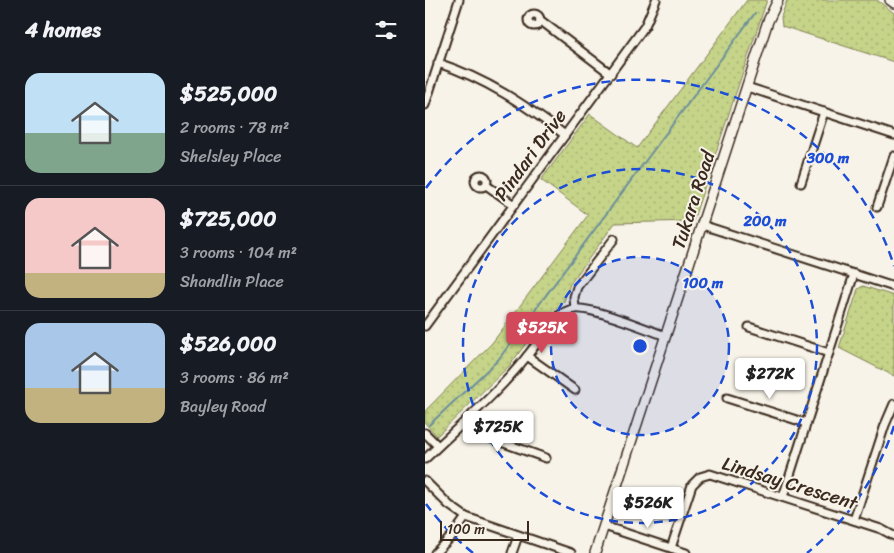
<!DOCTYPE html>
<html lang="en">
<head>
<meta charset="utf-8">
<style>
  body { margin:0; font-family:Sriracha,sans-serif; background:#20242c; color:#f1f3f6; height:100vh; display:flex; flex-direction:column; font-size:19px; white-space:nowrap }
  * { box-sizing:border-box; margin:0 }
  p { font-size:16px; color:#9ea1a6 }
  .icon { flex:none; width:28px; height:28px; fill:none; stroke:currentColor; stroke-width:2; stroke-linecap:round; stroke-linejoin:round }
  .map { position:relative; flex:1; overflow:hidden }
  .sheet { display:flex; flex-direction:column; background:#171b24; width:425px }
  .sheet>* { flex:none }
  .scale { position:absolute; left:15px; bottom:12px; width:89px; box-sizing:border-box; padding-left:5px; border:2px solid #3b2a1e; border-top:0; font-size:14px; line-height:18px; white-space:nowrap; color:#3b2a1e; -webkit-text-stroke:4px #f7f3e8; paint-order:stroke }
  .price { position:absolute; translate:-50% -42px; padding:0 11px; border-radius:5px; background:#fff; color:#222; font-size:16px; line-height:32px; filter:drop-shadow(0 1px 2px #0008) }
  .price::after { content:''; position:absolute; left:50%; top:30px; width:15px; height:11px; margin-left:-8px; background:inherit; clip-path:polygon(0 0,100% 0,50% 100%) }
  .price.current { background:#d1495b; color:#fff }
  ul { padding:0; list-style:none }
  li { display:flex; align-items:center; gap:15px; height:125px; padding:0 25px }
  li+li { border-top:1px solid #363941 }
  li span { display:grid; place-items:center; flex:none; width:140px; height:100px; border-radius:15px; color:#555 }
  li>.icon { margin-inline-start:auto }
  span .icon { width:60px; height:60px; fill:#fffc; stroke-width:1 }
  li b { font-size:21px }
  h2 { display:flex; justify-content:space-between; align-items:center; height:60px; padding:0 25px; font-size:21px }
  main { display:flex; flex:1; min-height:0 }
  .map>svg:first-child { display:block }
  .park { fill:url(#park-dots); stroke:#807f53 }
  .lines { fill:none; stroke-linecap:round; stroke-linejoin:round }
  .stream { stroke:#6c8e9b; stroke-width:2 }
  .minor-casing { stroke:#3b2a1e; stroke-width:11 }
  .tertiary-casing { stroke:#3b2a1e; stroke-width:12 }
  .minor { stroke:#f7f3e8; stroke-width:7 }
  .tertiary { stroke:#f7f3e8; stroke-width:9 }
  .ring { fill:none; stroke:#1d4ed8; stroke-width:2.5; stroke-dasharray:9 6 }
  .labels { text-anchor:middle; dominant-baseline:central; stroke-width:4; stroke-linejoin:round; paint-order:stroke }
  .street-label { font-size:19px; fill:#3b2a1e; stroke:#f7f3e8 }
  .centre { fill:#1d4ed8; stroke:#f7f3e8; stroke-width:2.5 }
  .ring-label { font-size:15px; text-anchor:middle; font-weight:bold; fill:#1d4ed8; stroke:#f7f3e8; stroke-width:4; stroke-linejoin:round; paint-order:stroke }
</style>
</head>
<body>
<main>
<section class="sheet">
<h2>4 homes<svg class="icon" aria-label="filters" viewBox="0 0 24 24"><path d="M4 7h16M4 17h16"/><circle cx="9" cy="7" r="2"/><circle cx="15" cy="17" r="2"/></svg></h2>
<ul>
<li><span style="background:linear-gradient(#bfe0f5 60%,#7fa58c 0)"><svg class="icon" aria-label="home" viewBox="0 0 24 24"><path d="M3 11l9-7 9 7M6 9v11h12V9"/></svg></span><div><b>$525,000</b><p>2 rooms · 78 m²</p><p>Shelsley Place</p></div></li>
<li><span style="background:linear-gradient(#f6c9c9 75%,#c2b280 0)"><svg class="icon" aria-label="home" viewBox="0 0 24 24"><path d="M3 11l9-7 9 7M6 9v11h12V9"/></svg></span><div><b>$725,000</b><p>3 rooms · 104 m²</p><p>Shandlin Place</p></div></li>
<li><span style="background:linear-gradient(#a9c7e8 65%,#c2b280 0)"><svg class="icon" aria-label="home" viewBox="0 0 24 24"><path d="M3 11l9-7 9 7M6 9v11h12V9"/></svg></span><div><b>$526,000</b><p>3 rooms · 86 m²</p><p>Bayley Road</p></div></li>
</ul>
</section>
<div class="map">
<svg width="469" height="553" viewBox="0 0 469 553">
  <defs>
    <pattern id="park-dots" width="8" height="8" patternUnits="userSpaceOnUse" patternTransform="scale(1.25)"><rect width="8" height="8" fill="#c5d488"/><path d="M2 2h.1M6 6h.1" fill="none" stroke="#aab675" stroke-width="1.8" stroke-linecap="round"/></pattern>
  </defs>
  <rect width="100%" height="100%" fill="#f7f3e8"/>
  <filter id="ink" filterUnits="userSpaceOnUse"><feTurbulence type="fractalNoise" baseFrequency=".02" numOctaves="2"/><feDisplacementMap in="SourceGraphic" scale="10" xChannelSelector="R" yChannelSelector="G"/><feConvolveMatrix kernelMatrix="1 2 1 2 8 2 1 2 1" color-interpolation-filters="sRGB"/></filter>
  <g filter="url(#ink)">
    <g class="park">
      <polygon points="322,0 342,0 268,221 190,223 145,284 138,304 122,315 85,365 12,436 0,423 0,411 67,343 163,215 116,180 165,114 212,148"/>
      <polygon points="362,0 452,0 469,13 469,62 357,26 356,17"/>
      <polygon points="438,286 469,296 469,376 414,348 433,289"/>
    </g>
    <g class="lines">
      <polyline class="stream" points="4,425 73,360 330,13"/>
      <g class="minor-casing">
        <g id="minor">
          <circle cx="109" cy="20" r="6"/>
          <polyline points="115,20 186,74"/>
          <path d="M13,63C62,79 100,105 140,135"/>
          <polyline points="322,87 469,135"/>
          <polyline points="0,105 34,0"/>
          <circle cx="56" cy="181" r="6"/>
          <polyline points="376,183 399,112"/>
          <polyline points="61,185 89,205"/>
          <polyline points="452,207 469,156"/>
          <polyline points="277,225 469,287"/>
          <polyline points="150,309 149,297 152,287 189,239"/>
          <polyline points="0,326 220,26 231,0"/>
          <polyline points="324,327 404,353"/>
          <polyline points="102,356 150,390"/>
          <polyline points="302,398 381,423"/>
          <polyline points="43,418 62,437 121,458"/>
          <polyline points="0,433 13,446"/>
          <path d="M0,459C37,423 78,389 109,347C120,332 129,312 149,309C166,306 221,329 241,336"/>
          <polyline points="0,481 24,505 41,517 146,553"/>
          <polyline points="358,497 429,274"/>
          <polyline points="429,520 460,425 469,404"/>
          <polyline points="179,526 261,553"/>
          <polyline points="246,548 267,485 275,477 285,474 456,529 469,536"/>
          <polyline points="10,553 28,535 41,517"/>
          <polyline points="87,553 93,536"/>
        </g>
      </g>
      <g class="tertiary-casing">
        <g id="tertiary">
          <polyline points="465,0 469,3"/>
          <polyline points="170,553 343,21 353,0"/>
        </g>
      </g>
      <use href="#minor" class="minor"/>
      <use href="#tertiary" class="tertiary"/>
    </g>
  </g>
  <circle cx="215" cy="346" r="89" fill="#1d4ed8" fill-opacity=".12"/>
  <g class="ring">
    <circle cx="215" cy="346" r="89"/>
    <circle cx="215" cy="346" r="177"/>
    <path d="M469 426A266 266 0 0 1 382 553M48 553A266 266 0 0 1 1 504M1 188A266 266 0 0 1 469 266"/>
  </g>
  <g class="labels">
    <g class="street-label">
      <text transform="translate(105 155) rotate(-54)">Pindari Drive</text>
      <text transform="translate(268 200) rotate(-72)">Tukara Road</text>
      <text transform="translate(365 483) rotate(17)">Lindsay Crescent</text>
    </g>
  </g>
  <circle cx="215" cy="346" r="8" class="centre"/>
  <g class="ring-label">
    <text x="403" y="163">300 m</text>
    <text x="340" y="226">200 m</text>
    <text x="278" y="288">100 m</text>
  </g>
</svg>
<div class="scale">100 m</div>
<b class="price current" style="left:117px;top:354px">$525K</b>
<b class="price" style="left:345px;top:400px">$272K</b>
<b class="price" style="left:73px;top:453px">$725K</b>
<b class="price" style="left:223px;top:529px">$526K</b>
</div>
</main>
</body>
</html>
